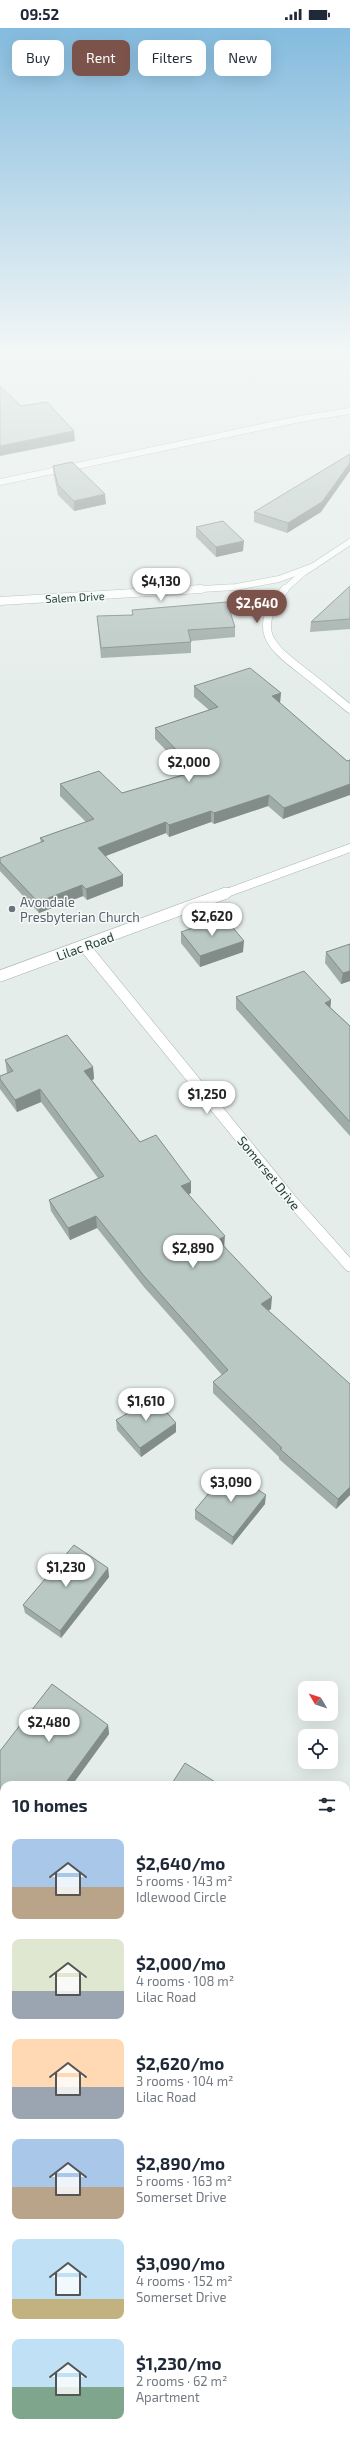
<!DOCTYPE html>
<html lang="en">
<head>
<meta charset="utf-8">
<style>
  body { margin:0; font-family:"Exo 2",sans-serif; background:#f6f6f7; color:#1f2937; height:100vh; display:flex; flex-direction:column; font-size:15px; white-space:nowrap }
  * { box-sizing:border-box; margin:0 }
  p { font-size:13px; color:#747a83 }
  .icon { flex:none; width:22px; height:22px; fill:none; stroke:currentColor; stroke-width:2; stroke-linecap:round; stroke-linejoin:round }
  .map { position:relative; flex:1; overflow:hidden }
  .side { position:absolute; left:0px; top:1753px; width:350px; height:656px; display:flex; flex-direction:column; background:#fff; border-radius:12px 12px 0 0; box-shadow:0 4px 16px #0002 }
  .side>* { flex:none }
  .hud { position:absolute; left:12px; top:12px; width:326px; height:36px; display:flex; gap:8px }
  .needle { width:26px; rotate:309deg }
  .controls { position:absolute; left:298px; top:1653px; display:grid; gap:8px }
  .controls a { display:grid; place-items:center; width:40px; height:40px; border-radius:8px; background:#fff; box-shadow:0 4px 16px #0002; font-size:20px }
  .price { position:absolute; translate:-50% -34px; padding:0 9px; border-radius:14px; background:#fff; color:#222; font-size:13px; line-height:26px; filter:drop-shadow(0 1px 2px #0008) }
  .price::after { content:''; position:absolute; left:50%; top:24px; width:12px; height:9px; margin-left:-6px; background:inherit; clip-path:polygon(0 0,100% 0,50% 100%) }
  .price.selected { background:#7b534b; color:#fff }
  ul { padding:0; list-style:none }
  li { display:flex; align-items:center; gap:12px; height:100px; padding:0 12px }
  li span { display:grid; place-items:center; flex:none; width:112px; height:80px; border-radius:8px; color:#555 }
  li>.icon { margin-inline-start:auto }
  span .icon { width:48px; height:48px; fill:#fffc; stroke-width:1 }
  li b { font-size:17px }
  h2 { display:flex; justify-content:space-between; align-items:center; height:48px; padding:0 12px; font-size:17px }
  .tag { padding:0 14px; border-radius:8px; background:#fff; box-shadow:0 4px 16px #0002; font-size:14px; line-height:36px }
  .tag.selected { background:#7b534b; color:#fff }
  .status { display:flex; justify-content:space-between; align-items:center; height:28px; padding:0 20px; background:#fff; direction:ltr }
  .status svg { height:11px; fill:currentColor }
  .map>svg:first-child { display:block }
  .green { fill:#bfddc7 }
  .lines { fill:none; stroke-linecap:round; stroke-linejoin:round }
  .minor-far2-casing { stroke:#a7b5b1; stroke-width:7 }
  .minor-far1-casing { stroke:#a7b5b1; stroke-width:9 }
  .minor-casing { stroke:#a7b5b1; stroke-width:12 }
  .secondary-casing { stroke:#a3b9b1; stroke-width:19 }
  .minor-far2 { stroke:#fff; stroke-width:6 }
  .minor-far1 { stroke:#fff; stroke-width:8 }
  .minor { stroke:#fff; stroke-width:11 }
  .secondary { stroke:#fff; stroke-width:18 }
  .wall { fill:#a0aca8 }
  .shaded-wall { fill:#828c88 }
  .building { fill:#bac8c3; stroke:#828c88 }
  .worship-dot { fill:#6b7280; stroke:#f5faf7; stroke-width:1.5 }
  .labels { text-anchor:middle; dominant-baseline:central; stroke-width:3; stroke-linejoin:round; paint-order:stroke }
  .far-street-label { font-size:11px; fill:#243f38; stroke:#f5faf7 }
  .worship-label { font-size:13px; fill:#5b616d; stroke:#f5faf7; text-anchor:start }
  .street-label { font-size:13px; fill:#243f38; stroke:#f5faf7 }
</style>
</head>
<body>
<div class="status"><b>09:52</b><svg viewBox="0 0 49 12"><path d="M0 12V9h3v3zM5 12V6h3v6zM10 12V3h3v9zM15 12V0h3v12zM26 1h20v11H26zM47 4h2v5h-2z"/></svg></div>
<div class="map">
<svg width="350" height="2409" viewBox="0 0 350 2409">
  <rect width="100%" height="100%" fill="#e5edea"/>
  <polygon class="green" points="0,2123 4,2127 4,2258 0,2265"/>
  <g class="lines">
    <g class="minor-far2-casing">
      <g id="minor-far2">
        <polyline points="0,454 300,391 350,383"/>
        <polyline points="184,562 236,559 279,551 314,538"/>
        <polyline points="284,562 303,545 350,514"/>
      </g>
    </g>
    <g class="minor-far1-casing">
      <g id="minor-far1">
        <path d="M285,561C251,602 269,617 304,644C320,656 335,669 350,681"/>
        <polyline points="0,573 201,561"/>
        <polyline points="224,866 350,820"/>
      </g>
    </g>
    <g class="minor-casing">
      <g id="minor">
        <polyline points="85,919 292,1173 350,1238"/>
        <polyline points="0,948 226,865"/>
      </g>
    </g>
    <g class="secondary-casing">
      <g id="secondary">
        <polyline points="0,2045 4,2049"/>
        <polyline points="346,2348 350,2352"/>
      </g>
    </g>
    <use href="#minor-far2" class="minor-far2"/>
    <use href="#minor-far1" class="minor-far1"/>
    <use href="#minor" class="minor"/>
    <use href="#secondary" class="secondary"/>
  </g>
  <g class="wall">
    <polygon points="53,438 106,476 74,483 58,467 54,448"/>
    <polygon points="254,484 321,484 287,505 254,494"/>
    <polygon points="196,499 243,523 216,529 196,509"/>
    <polygon points="350,558 350,601 310,604 311,594"/>
    <polygon points="132,582 235,599 235,609 191,613 191,625 101,630 98,599 97,588 132,587"/>
    <polygon points="194,658 280,676 347,733 283,791 268,778 214,796 211,794 169,809 166,805 105,828 123,847 123,858 87,872 83,868 39,885 0,843 0,830 41,815 40,810 86,794 60,768 60,756 122,765 188,745 155,711 155,700 209,682 194,669"/>
    <polygon points="181,904 243,924 200,939 181,915"/>
    <polygon points="350,916 350,953 341,956 325,935 326,924"/>
    <polygon points="236,969 331,972 330,979 350,998 350,1108 236,981"/>
    <polygon points="5,1032 93,1039 94,1051 92,1052 140,1114 191,1165 189,1166 224,1218 271,1281 268,1282 350,1467 336,1481 279,1431 279,1429 213,1365 213,1354 222,1347 144,1259 97,1200 70,1212 51,1183 49,1172 98,1150 41,1074 17,1084 0,1061 0,1051 7,1045"/>
    <polygon points="116,1392 176,1404 141,1429 117,1402"/>
    <polygon points="265,1476 232,1517 195,1491 195,1482"/>
    <polygon points="108,1540 109,1549 61,1610 25,1585 23,1577"/>
    <polygon points="108,1697 109,1706 72,1757 4,1757 4,1788 0,1785 0,1723"/>
    <polygon points="350,1982 350,2078 346,2074 346,1989"/>
  </g>
  <g class="shaded-wall">
    <polygon points="74,403 75,413 0,428 0,418"/>
    <polygon points="350,435 350,443 321,484 287,505 288,495"/>
    <polygon points="105,466 106,476 74,483 74,473"/>
    <polygon points="244,513 243,523 216,529 216,519"/>
    <polygon points="281,665 280,676 272,668"/>
    <polygon points="350,756 350,767 283,791 284,780"/>
    <polygon points="269,767 268,778 214,796 214,785"/>
    <polygon points="211,783 211,794 169,809 169,797"/>
    <polygon points="166,794 166,805 98,831 98,820"/>
    <polygon points="123,847 123,858 87,872 86,861"/>
    <polygon points="82,857 83,868 39,885 38,874"/>
    <polygon points="244,913 243,924 200,939 200,928"/>
    <polygon points="350,943 350,953 341,956 343,945"/>
    <polygon points="331,972 330,985 325,975"/>
    <polygon points="93,1039 94,1051 85,1055 84,1043"/>
    <polygon points="40,1061 41,1074 17,1084 15,1072"/>
    <polygon points="191,1154 191,1165 181,1170 181,1158"/>
    <polygon points="96,1188 97,1200 70,1212 68,1200"/>
    <polygon points="225,1208 224,1220 218,1212"/>
    <polygon points="272,1269 271,1281 260,1288 261,1276"/>
    <polygon points="176,1395 176,1404 141,1429 140,1420"/>
    <polygon points="350,1459 350,1467 336,1481 338,1471"/>
    <polygon points="266,1467 265,1476 232,1517 233,1509"/>
    <polygon points="108,1540 109,1549 61,1610 60,1603"/>
    <polygon points="108,1697 109,1706 72,1757 64,1757"/>
  </g>
  <g class="building">
    <polygon points="0,358 21,378 47,374 74,403 0,418"/>
    <polygon points="350,426 350,435 322,474 288,495 254,484"/>
    <polygon points="72,434 105,466 74,473 58,457 53,438"/>
    <polygon points="223,493 244,513 216,519 196,499"/>
    <polygon points="350,558 350,591 311,594"/>
    <polygon points="227,574 235,599 188,602 191,614 101,620 97,588 133,587 132,582"/>
    <polygon points="250,640 281,665 272,668 347,733 350,732 350,756 284,780 269,767 214,785 211,783 169,797 166,794 98,820 123,847 86,861 82,857 38,874 0,834 0,830 44,813 40,810 94,791 60,756 99,743 122,765 197,743 155,700 218,679 194,658"/>
    <polygon points="224,889 244,913 200,928 181,904"/>
    <polygon points="350,916 350,943 343,945 326,924"/>
    <polygon points="304,943 331,972 325,975 350,998 350,1094 236,969"/>
    <polygon points="67,1007 93,1039 84,1043 140,1114 156,1107 191,1154 181,1158 225,1208 218,1212 272,1269 261,1276 350,1356 350,1459 338,1471 280,1421 282,1420 213,1354 228,1342 144,1248 96,1188 68,1200 49,1172 104,1148 40,1061 15,1072 0,1051 0,1048 13,1043 5,1032"/>
    <polygon points="154,1370 176,1395 140,1420 116,1392"/>
    <polygon points="228,1442 266,1467 233,1509 195,1482"/>
    <polygon points="74,1517 108,1540 60,1603 23,1577"/>
    <polygon points="52,1656 108,1697 64,1757 4,1757 4,1783 0,1779 0,1723"/>
    <polygon points="185,1735 220,1757 171,1757"/>
    <polygon points="350,1983 350,2073 346,2070 346,1990"/>
  </g>
  <linearGradient id="sky" x2="0" y2="1"><stop stop-color="#84bbde"/><stop offset="0.49" stop-color="#f3f7f6"/><stop offset="1" stop-color="#f3f7f6" stop-opacity="0"/></linearGradient>
  <rect width="350" height="662" fill="url(#sky)"/>
  <circle class="worship-dot" cx="12" cy="881" r="4"/>
  <g class="labels">
    <g class="far-street-label">
      <text transform="translate(75 569) rotate(-3)">Salem Drive</text>
    </g>
    <g class="worship-label">
      <text x="20" y="874">Avondale<tspan x="20" dy="15">Presbyterian Church</tspan></text>
    </g>
    <g class="street-label">
      <text transform="translate(85 918) rotate(-20)">Lilac Road</text>
      <text transform="translate(269 1145) rotate(51)">Somerset Drive</text>
    </g>
  </g>
</svg>
<div class="controls">
<a><svg class="needle" viewBox="-14 -14 28 28"><path d="M0-13l5 13h-10z" fill="#e53935"/><path d="M0 13l5-13h-10z" fill="#747a83"/></svg></a>
<a><svg class="icon" aria-label="locate" viewBox="0 0 24 24"><circle cx="12" cy="12" r="6"/><path d="M12 2v4M12 18v4M2 12h4M18 12h4"/></svg></a>
</div>
<b class="price" style="left:161px;top:574px">$4,130</b>
<b class="price selected" style="left:257px;top:596px">$2,640</b>
<b class="price" style="left:189px;top:755px">$2,000</b>
<b class="price" style="left:212px;top:909px">$2,620</b>
<b class="price" style="left:207px;top:1087px">$1,250</b>
<b class="price" style="left:193px;top:1241px">$2,890</b>
<b class="price" style="left:146px;top:1394px">$1,610</b>
<b class="price" style="left:231px;top:1475px">$3,090</b>
<b class="price" style="left:66px;top:1560px">$1,230</b>
<b class="price" style="left:49px;top:1715px">$2,480</b>
<div class="hud">
<a class="tag">Buy</a>
<a class="tag selected">Rent</a>
<a class="tag">Filters</a>
<a class="tag">New</a>
</div>
<section class="side">
<h2>10 homes<svg class="icon" aria-label="filters" viewBox="0 0 24 24"><path d="M4 7h16M4 17h16"/><circle cx="9" cy="7" r="2"/><circle cx="15" cy="17" r="2"/></svg></h2>
<ul>
<li><span style="background:linear-gradient(#a9c7e8 60%,#b9a48a 0)"><svg class="icon" aria-label="home" viewBox="0 0 24 24"><path d="M3 11l9-7 9 7M6 9v11h12V9"/></svg></span><div><b>$2,640/mo</b><p>5 rooms · 143 m²</p><p>Idlewood Circle</p></div></li>
<li><span style="background:linear-gradient(#dfe7d0 65%,#9aa5b1 0)"><svg class="icon" aria-label="home" viewBox="0 0 24 24"><path d="M3 11l9-7 9 7M6 9v11h12V9"/></svg></span><div><b>$2,000/mo</b><p>4 rooms · 108 m²</p><p>Lilac Road</p></div></li>
<li><span style="background:linear-gradient(#ffd9b3 60%,#9aa5b1 0)"><svg class="icon" aria-label="home" viewBox="0 0 24 24"><path d="M3 11l9-7 9 7M6 9v11h12V9"/></svg></span><div><b>$2,620/mo</b><p>3 rooms · 104 m²</p><p>Lilac Road</p></div></li>
<li><span style="background:linear-gradient(#a9c7e8 60%,#b9a48a 0)"><svg class="icon" aria-label="home" viewBox="0 0 24 24"><path d="M3 11l9-7 9 7M6 9v11h12V9"/></svg></span><div><b>$2,890/mo</b><p>5 rooms · 163 m²</p><p>Somerset Drive</p></div></li>
<li><span style="background:linear-gradient(#bfe0f5 75%,#c2b280 0)"><svg class="icon" aria-label="home" viewBox="0 0 24 24"><path d="M3 11l9-7 9 7M6 9v11h12V9"/></svg></span><div><b>$3,090/mo</b><p>4 rooms · 152 m²</p><p>Somerset Drive</p></div></li>
<li><span style="background:linear-gradient(#bfe0f5 60%,#7fa58c 0)"><svg class="icon" aria-label="home" viewBox="0 0 24 24"><path d="M3 11l9-7 9 7M6 9v11h12V9"/></svg></span><div><b>$1,230/mo</b><p>2 rooms · 62 m²</p><p>Apartment</p></div></li>
</ul>
</section>
</div>
</body>
</html>
